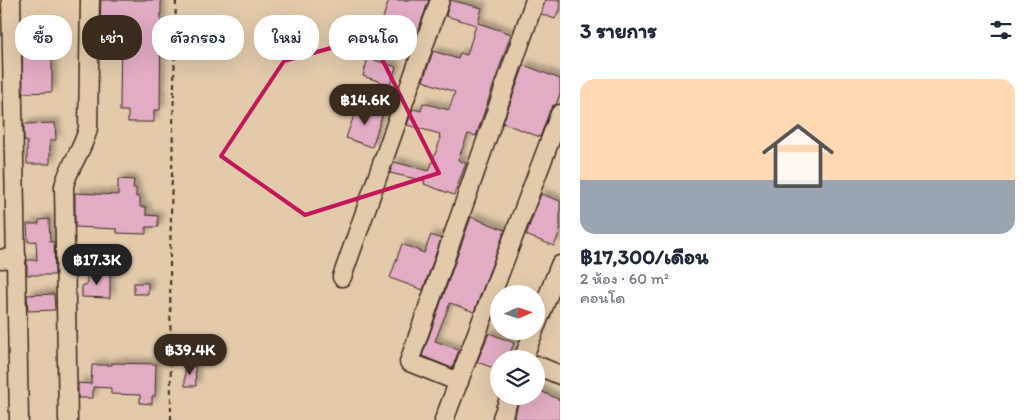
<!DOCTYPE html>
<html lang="th">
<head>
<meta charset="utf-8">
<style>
  body { margin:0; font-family:Itim,"Playpen Sans Thai",sans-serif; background:#f2f2f3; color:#1f2937; height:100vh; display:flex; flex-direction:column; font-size:19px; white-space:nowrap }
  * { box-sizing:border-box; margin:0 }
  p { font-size:16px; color:#747a83 }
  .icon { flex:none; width:28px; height:28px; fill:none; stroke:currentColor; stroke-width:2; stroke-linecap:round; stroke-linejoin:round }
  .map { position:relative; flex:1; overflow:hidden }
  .side { display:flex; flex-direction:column; background:#fff; width:475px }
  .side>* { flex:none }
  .top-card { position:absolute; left:15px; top:15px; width:470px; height:45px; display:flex; gap:10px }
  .needle { width:32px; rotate:87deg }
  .tools { position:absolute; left:490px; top:285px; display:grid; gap:10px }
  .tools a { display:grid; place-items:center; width:55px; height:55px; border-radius:50%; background:#fff; box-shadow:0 5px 20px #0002; font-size:25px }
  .price { position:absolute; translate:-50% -42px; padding:0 11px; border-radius:18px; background:#3b2a1e; color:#fff; font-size:16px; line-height:32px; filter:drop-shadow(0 1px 2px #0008) }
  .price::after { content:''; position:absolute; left:50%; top:30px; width:15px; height:11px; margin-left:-8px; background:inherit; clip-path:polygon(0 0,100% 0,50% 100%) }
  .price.on { background:#222; color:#fff }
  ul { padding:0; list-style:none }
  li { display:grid; align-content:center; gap:10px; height:265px; padding:0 20px }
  li span { display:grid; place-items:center; height:155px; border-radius:15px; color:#555 }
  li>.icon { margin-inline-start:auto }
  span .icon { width:90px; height:90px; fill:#fffc; stroke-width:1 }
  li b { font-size:21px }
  h2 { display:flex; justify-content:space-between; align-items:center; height:60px; padding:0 20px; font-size:21px }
  .pill { padding:0 18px; border-radius:20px; background:#fff; box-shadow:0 5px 20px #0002; font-size:18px; line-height:45px }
  .pill.on { background:#3b2a1e; color:#fff }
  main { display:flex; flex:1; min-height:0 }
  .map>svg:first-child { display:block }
  .building { fill:#e2acc5; stroke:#3b2a1e; filter:url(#shadow) }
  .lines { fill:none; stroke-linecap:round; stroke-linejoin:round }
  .minor-casing { stroke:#3b2a1e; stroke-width:21 }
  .path { stroke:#3b2a1e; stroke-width:2; stroke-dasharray:5 4; stroke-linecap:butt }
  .minor { stroke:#e2caab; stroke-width:18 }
  .marked { fill:none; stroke:#c2185b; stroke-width:4; stroke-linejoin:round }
</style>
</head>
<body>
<main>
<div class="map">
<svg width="560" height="420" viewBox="0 0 560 420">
  <defs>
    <filter id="shadow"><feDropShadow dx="4.5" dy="-4.5" stdDeviation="2.5" flood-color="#0004"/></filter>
  </defs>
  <rect width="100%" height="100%" fill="#e2caab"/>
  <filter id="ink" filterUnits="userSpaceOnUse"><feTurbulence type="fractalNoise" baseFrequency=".02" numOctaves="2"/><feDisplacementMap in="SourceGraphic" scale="10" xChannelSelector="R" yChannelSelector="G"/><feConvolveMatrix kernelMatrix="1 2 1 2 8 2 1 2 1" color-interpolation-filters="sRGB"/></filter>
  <g filter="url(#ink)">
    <g class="building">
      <polygon points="101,0 161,0 160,110 154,110 154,122 128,122 128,111 120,111 121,23 100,23"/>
      <polygon points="389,0 429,0 411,50 376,39"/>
      <polygon points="450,0 482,8 478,23 511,34 476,136 468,134 458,160 466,163 454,195 424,184 425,181 390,173 394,162 429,171 441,138 439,138 440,134 407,125 413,109 421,111 423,103 449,110 455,92 423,81 433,51 458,59 460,53 467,55 476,25 446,16"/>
      <polygon points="545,0 560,0 560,12 558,11 555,19 541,14"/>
      <polygon points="46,42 46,59 52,59 52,92 23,93 22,43"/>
      <polygon points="368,58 396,67 390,85 363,76"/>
      <polygon points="524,65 560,79 560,93 556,105 553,105 550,110 540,137 503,123"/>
      <polygon points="358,104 383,113 372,147 346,138"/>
      <polygon points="55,123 56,140 50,140 50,164 27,164 27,141 24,141 24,124"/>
      <polygon points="118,179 134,180 133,188 136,188 136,197 140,197 140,207 146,207 146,215 158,216 158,227 146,227 146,234 117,233 117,229 75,227 75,193 118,195"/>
      <polygon points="541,194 560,201 560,231 554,246 526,235"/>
      <polygon points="471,217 505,230 474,312 450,303 435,341 459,350 452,368 422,356"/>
      <polygon points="49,219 50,242 54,242 55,275 27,275 27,260 37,260 36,241 28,242 27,224 39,224 39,220"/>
      <polygon points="431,235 441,239 423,290 390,278 402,244 424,253"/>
      <polygon points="87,274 110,274 110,298 82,297 82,285 87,285"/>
      <rect x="134" y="283" width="14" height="11"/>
      <polygon points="54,294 55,310 28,311 27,295"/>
      <polygon points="489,333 514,343 508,359 499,359 499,370 477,362"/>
      <polygon points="112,363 156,364 155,396 152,396 152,404 140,403 140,395 111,394 111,388 93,387 93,398 78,398 78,383 91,384 92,365 112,365"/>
      <polygon points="185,366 195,366 196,386 185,386"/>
      <polygon points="536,389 560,400 560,420 514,420 520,396 536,396"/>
    </g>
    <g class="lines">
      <g class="minor-casing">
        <g id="minor">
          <polyline points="11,0 19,420"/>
          <polyline points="0,259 17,258"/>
          <polyline points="342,277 440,0"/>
          <polyline points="536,326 560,265"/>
          <polyline points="523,359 534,331"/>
          <polyline points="536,365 560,375"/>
          <polyline points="459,382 409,362 535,0"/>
          <path d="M68,420L64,186C69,165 84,149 88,128L90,0"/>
          <polyline points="444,420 560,114"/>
          <polyline points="503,420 502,418 510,396"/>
        </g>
      </g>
      <polyline class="path" points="171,420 170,257 176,0"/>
      <use href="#minor" class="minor"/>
    </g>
  </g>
  <path class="marked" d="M371,37L439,173L305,215L221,156L284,61Z"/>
</svg>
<div class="tools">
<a><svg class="needle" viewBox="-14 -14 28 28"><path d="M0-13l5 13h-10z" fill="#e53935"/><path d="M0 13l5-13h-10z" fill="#747a83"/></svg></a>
<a><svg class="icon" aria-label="layers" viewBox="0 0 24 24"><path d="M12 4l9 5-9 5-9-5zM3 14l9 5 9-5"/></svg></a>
</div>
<b class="price" style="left:365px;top:126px">฿14.6K</b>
<b class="price on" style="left:97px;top:286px">฿17.3K</b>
<b class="price" style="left:190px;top:376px">฿39.4K</b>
<div class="top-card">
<a class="pill">ซื้อ</a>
<a class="pill on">เช่า</a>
<a class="pill">ตัวกรอง</a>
<a class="pill">ใหม่</a>
<a class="pill">คอนโด</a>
</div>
</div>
<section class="side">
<h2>3 รายการ<svg class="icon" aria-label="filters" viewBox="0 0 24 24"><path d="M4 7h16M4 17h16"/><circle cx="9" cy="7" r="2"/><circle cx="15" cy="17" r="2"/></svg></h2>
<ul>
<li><span style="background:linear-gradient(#ffd9b3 65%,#9aa5b1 0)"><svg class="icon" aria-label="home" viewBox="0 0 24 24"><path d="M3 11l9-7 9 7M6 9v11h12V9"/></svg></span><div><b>฿17,300/เดือน</b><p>2 ห้อง · 60 m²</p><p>คอนโด</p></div></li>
</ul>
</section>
</main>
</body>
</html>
